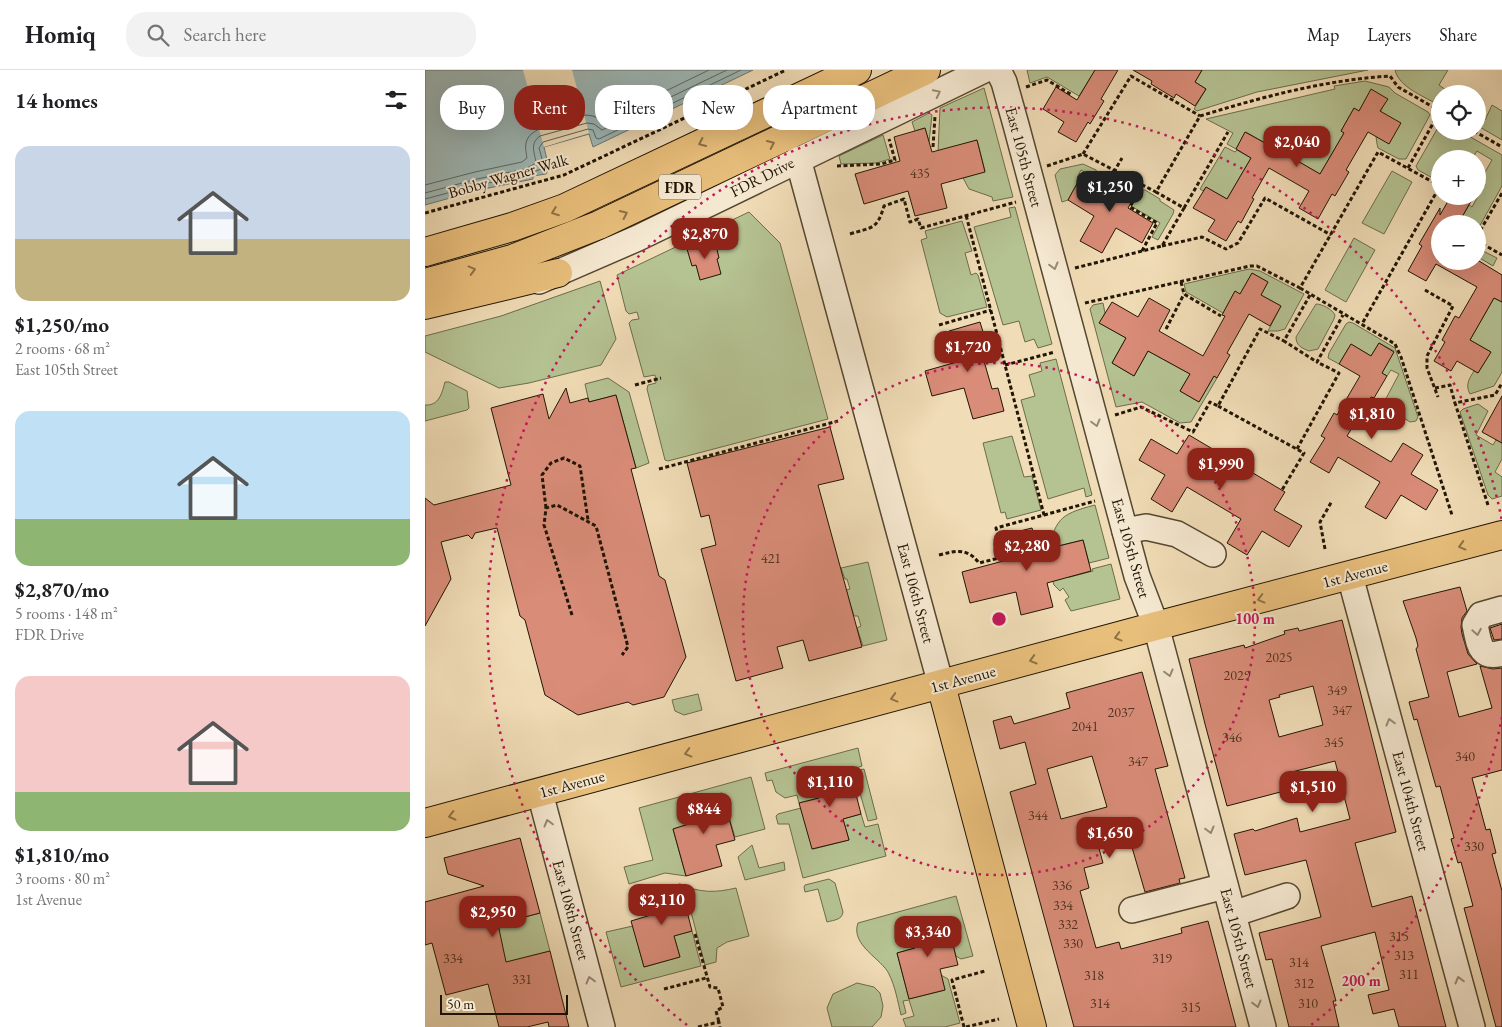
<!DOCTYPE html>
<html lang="en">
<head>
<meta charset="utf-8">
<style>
  body { margin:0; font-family:"EB Garamond",serif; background:#f2f2f2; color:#202124; height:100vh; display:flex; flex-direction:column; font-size:19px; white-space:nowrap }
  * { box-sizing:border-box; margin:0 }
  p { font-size:16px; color:#757577 }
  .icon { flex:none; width:28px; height:28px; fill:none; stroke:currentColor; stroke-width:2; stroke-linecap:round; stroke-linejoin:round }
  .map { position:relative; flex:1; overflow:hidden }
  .side { display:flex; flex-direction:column; background:#fff; width:425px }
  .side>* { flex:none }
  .hud { position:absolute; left:15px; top:15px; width:475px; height:45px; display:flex; gap:10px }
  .fabs { position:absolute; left:1006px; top:15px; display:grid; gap:10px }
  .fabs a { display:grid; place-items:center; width:55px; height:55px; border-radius:50%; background:#fff; box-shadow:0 5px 20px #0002; font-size:25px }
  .scale { position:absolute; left:15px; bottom:12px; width:128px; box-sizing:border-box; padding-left:5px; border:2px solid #211504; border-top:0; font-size:14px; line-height:18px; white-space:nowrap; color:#211504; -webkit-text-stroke:4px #f5e8d0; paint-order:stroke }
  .price { position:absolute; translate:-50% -42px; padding:0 11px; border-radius:10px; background:#8f2418; color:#fff; font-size:16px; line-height:32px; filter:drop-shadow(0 1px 2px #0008) }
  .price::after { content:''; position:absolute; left:50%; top:30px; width:15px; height:11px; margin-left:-8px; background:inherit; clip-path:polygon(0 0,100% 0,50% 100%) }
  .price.current { background:#222; color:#fff }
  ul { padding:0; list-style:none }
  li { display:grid; align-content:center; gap:10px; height:265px; padding:0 15px }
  li span { display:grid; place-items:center; height:155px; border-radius:15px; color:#555 }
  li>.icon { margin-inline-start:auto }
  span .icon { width:90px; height:90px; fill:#fffc; stroke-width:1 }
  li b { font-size:21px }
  h2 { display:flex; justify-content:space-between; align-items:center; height:60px; padding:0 15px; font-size:21px }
  .pill { padding:0 18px; border-radius:20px; background:#fff; box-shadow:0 5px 20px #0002; font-size:18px; line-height:45px }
  .pill.current { background:#8f2418; color:#fff }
  header { display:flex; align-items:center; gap:30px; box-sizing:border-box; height:70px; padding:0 25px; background:#fff; border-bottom:1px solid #e0e0e0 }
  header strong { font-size:24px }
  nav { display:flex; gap:28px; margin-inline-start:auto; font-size:18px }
  .search { width:350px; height:45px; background:#f2f2f2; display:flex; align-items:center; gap:12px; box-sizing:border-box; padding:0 18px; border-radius:20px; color:#757577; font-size:19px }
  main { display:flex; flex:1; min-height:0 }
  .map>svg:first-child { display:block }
  .green { fill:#b5c292; stroke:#6b6c4b }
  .water { fill:#9eb9b8; stroke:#6c7770 }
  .pier { fill:#f0dcb6 }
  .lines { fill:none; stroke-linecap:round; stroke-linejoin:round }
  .shore { stroke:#60675e; stroke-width:1 }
  .building { fill:#d98c78; stroke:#211504; fill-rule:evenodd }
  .minor-casing { stroke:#554730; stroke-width:28 }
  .major-casing { stroke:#211504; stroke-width:30 }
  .highway-casing { stroke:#211504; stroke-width:30 }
  .path { stroke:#211504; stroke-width:3; stroke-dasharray:4 2.5; stroke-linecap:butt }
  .minor { stroke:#f5e8d0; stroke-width:25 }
  .major { stroke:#e8be7b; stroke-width:28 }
  .highway { stroke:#e8be7b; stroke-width:28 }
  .oneway { stroke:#968974 }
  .oneway2 { stroke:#8e7245 }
  .ring { fill:none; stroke:#c2185b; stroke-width:2.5; stroke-dasharray:2.5 5 }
  .labels { text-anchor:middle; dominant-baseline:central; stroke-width:4; stroke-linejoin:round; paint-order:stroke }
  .number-label { font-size:14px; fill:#4f3321 }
  .shield { fill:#f5e8d0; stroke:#615441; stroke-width:1 }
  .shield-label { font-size:15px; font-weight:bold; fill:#211504 }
  .street-label { font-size:16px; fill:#211504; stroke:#f5e8d0 }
  .centre { fill:#c2185b; stroke:#f5e8d0; stroke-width:2.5 }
  .ring-label { font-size:15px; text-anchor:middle; font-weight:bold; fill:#c2185b; stroke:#f5e8d0; stroke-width:4; stroke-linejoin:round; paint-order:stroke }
</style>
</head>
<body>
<header>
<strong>Homiq</strong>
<div class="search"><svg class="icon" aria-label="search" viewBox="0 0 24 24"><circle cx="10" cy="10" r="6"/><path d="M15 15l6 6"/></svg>Search here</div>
<nav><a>Map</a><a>Layers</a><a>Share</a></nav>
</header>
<main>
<section class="side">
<h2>14 homes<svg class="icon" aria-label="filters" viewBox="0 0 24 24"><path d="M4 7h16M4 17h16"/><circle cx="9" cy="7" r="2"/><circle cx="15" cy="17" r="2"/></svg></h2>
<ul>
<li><span style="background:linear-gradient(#c9d6e8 60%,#c2b280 0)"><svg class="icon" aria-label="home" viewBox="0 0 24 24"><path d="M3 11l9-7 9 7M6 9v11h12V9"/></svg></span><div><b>$1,250/mo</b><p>2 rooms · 68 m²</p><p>East 105th Street</p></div></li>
<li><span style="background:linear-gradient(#bfe0f5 70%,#8fb573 0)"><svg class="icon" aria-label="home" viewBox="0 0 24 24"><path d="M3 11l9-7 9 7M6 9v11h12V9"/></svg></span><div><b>$2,870/mo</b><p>5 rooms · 148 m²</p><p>FDR Drive</p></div></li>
<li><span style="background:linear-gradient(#f6c9c9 75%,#8fb573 0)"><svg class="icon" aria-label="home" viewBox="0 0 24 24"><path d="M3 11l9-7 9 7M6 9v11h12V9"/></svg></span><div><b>$1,810/mo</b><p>3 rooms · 80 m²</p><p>1st Avenue</p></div></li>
</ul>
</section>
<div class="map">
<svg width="1077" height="957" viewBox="0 0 1077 957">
  <rect width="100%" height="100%" fill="#f0dcb6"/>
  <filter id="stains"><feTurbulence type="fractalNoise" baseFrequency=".004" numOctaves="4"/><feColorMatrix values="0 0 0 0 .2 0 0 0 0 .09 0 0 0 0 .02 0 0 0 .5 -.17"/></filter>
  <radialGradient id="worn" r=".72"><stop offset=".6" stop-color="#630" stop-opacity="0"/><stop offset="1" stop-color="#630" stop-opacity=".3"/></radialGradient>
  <g class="green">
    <polygon points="602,0 670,0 654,26 622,7 605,13"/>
    <polygon points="777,0 943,0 832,22 772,41 769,39 781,19 770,12"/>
    <path d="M970,0H1023L1014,15L1021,20L1018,24H1015V29L1012,34C998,26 974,17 970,0Z"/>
    <path d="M940,11L964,17L970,23L1003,42L1005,45L981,89H974L953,78C948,59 953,45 962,29L946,20L934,41L929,38L916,61L919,63L895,104L864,86L866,83L843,69L840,73L821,62L811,79L802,74L808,63L781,49L910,19L909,16Z"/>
    <polygon points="559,18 588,127 568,131 567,127 544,119 538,108 560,101 552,70 513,82 515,38"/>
    <polygon points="1067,35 1077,41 1077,70 1053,56 1053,46 1060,50"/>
    <polygon points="504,43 507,45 504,72 500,58 490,61 487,52"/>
    <polygon points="1015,54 1015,61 1035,61 1077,85 1077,116 1053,159 1052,154 1033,154 1044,135 1047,137 1060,114 1055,111 1067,90 1052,81 1047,89 1036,89 1024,82 1020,89 1015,89 1015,98 1013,102 1015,104 1015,112 993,100 991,96"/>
    <polygon points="458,65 465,89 451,93 416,94 414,86"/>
    <polygon points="800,77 810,82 812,80 826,88 802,129 781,117 778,121 775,119"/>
    <polygon points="658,94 671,100 673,106 672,109 656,100 652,108 654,110 643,130 637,132 630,105 635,99"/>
    <polygon points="967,101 987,112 959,164 937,153"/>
    <polygon points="720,120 735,129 735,131 749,140 748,144 733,170 727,167 735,153 706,136 715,121"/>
    <polygon points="590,137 627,274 613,278 609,269 600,272 594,251 578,255 549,157 586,147 584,138"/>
    <polygon points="324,142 355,173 403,349 243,391 240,390 222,319 223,315 231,313 230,305 219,307 204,253 207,250 214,249 212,242 204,244 201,241 192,205"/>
    <polygon points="537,151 547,181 540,183 546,205 551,203 553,205 562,237 522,247 515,243 496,170 502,168 500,161"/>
    <polygon points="929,168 950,180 921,232 900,220"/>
    <polygon points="1052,178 1072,188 1068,196 1053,187"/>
    <polygon points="824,199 835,201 879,224 860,259 853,261 843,261 856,236 836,225 843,212 827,203 815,224 810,221 798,243 761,222 759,214"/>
    <polygon points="175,211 191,269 176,295 104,313 74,318 0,282 0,266 76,246"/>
    <path d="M1069,228L1077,232V302L1069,316L1045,324C1040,315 1044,309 1049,301L1053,303L1066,282L1045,270Z"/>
    <polygon points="678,233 680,243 675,253 701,268 687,293 709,306 723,281 765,304 755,321 774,332 789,306 792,308 766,352 755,353 717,332 691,337 665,239 668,235"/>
    <path d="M891,234C897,234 907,239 910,245L909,249L893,279L884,281C877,278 871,276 871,267Z"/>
    <path d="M924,252L928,253L970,278L993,347L991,351L985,352L976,346L978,340C975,333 970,330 962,333L960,338L957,336L974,304L966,300L962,306L957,303L969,281L954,273L946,286L926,274L914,294L903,288L904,283L921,254Z"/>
    <polygon points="631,289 667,425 661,427 659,418 623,429 596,330 610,326 604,305 617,301 615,293"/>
    <polygon points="183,308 204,322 224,393 211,398 191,325 164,332 160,314"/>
    <path d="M20,312H24L42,321L44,338L42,340L0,351V335C14,336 17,323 20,312Z"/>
    <polygon points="1053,334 1063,341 1051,365 1068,375 1071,370 1077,373 1077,389 1070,402 1077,407 1077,426 1067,429 1063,425 1035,342 1038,339"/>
    <polygon points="587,366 599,407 607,406 616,440 582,449 580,442 576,443 558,373"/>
    <path d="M670,435L684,488L664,493L658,470L637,475L620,485C633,450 631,445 670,435Z"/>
    <polygon points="443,492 462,570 438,576 432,558 436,556 433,546 429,546 421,520 425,519 422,509 420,509 416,498"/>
    <polygon points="686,494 695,529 646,541 640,530 644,527 638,518 635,521 629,515 627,508 645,507 668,501 667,499"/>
    <polygon points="273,624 277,640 259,645 250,641 247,630"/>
    <polygon points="433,678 437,696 425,700 423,697 389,706 394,728 374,733 372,725 360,728 351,722 347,710 342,711 340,703"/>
    <polygon points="439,699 452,749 443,751 433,716 429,717 425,703"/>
    <polygon points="326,707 340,759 310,767 297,724 262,733 267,753 248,759 261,806 240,803 204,814 199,797 228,790 214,738"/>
    <polygon points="376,738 388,779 424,770 418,749 436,744 440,757 453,754 461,786 378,808 364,754 353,754 351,746 353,744"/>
    <polygon points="327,775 334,798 359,792 360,800 320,810 313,787"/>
    <path d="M404,809L410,813L418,842C417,850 409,850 402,852L393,819L380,822L379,817L380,815Z"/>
    <path d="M255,814C275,823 290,823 311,818L324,866L302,872L292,878L291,892L280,895L266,842H262Z"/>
    <path d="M531,826L548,886L536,889L531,886L521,847L485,857L490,878L472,883L484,929L520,920L516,905L523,909L535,953L520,957H481L478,949L489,946L484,930L478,931L481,943L476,945C473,932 470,916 464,904C457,889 425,875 433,853Z"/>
    <polygon points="115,843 125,881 49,901 75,846 77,853"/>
    <polygon points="208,856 219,897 255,887 249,866 267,861 276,896 196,917 181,862"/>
    <polygon points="432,913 449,917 455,923 458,936 456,947 447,957 407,957 402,938 408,924"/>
  </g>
  <polygon class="water" points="0,0 328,0 168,77 164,64 119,77 124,98 121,104 108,106 108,109 54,120 0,135"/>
  <polygon class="pier" points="98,0 147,0 164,63 119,77"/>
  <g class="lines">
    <g class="shore">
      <path d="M0,115L50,102L97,92L102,88C101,81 99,75 103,68C109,56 147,49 161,45L168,46L179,51L284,0"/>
      <path d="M0,123L52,109L100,99L111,93C110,83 104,74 115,66L162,53L169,54L177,60L302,0"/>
      <polyline points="0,129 53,115 103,105 107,102 117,99 119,96 114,78 118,72 163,59 168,60 171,68 174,69 316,0"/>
    </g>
  </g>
  <g class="building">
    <polygon points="670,0 693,0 676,29 679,31 665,54 663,52 651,72 633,62 639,52 618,39 631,17 652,30"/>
    <polygon points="708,0 777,0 770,12 781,19 770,36 751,24 749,28 726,14 727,11"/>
    <polygon points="946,19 963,29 955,41 976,53 964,74 943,62 921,100 924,102 910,126 907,124 893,149 874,138 884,121 844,98 827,128 829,129 816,153 813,151 801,171 783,161 790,150 768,138 781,117 802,129 826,88 811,79 820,62 840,73 843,69 866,83 864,86 895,104 919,63 916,61 929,38 934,41"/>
    <polygon points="500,58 507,82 552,70 560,102 516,114 522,138 490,146 483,121 439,134 430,104 475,91 469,67"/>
    <polygon points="692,106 714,119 703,138 728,153 717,173 691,158 677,183 655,171 669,146 643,130 654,110 681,126"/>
    <polygon points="1026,126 1049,126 1033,154 1015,154 1015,187 1013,191 1054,191 1077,205 1077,232 1069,228 1045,270 1066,282 1053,303 1032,291 1026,301 1009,291 1020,272 1017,270 1030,246 1034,248 1052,217 1011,194 1001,211 983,201 997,176 994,174 1015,138 1015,145"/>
    <polygon points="290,171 294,188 292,189 296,204 275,210 271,195 267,196 262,179"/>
    <polygon points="827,203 843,212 836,225 856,236 845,256 824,244 802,283 805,285 792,308 789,306 774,332 755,321 765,304 723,281 709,306 687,293 701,268 674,253 687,232 713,247 724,228 745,240 734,261 778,286 800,246 797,245 810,221 815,224"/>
    <polygon points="555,252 562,275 555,277 567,319 573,318 579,341 548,349 539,318 507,326 500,301 532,292 524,261"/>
    <polygon points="954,273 969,282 957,303 962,306 949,328 946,327 922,366 966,392 978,373 998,385 986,404 1013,420 1001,440 976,425 961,449 940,437 955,412 913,387 904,403 885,392 900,368 896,366 909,343 912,345 935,306 914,294 926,274 946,286"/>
    <polygon points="141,318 145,333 163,328 164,332 191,325 211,398 206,399 234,506 240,510 261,587 239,627 208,635 203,632 153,645 120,625 100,550 95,546 72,458 50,463 47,469 43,465 16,472 26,509 0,556 0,428 9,435 86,415 66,338 118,324 124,349"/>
    <polygon points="1077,326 1077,373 1057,362"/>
    <polygon points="405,357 419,409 393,415 437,577 384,591 378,570 352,577 358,598 311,611 276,479 291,475 284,445 276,447 262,393"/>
    <polygon points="764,365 860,422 849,440 877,456 864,477 837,461 822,485 802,473 816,449 762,417 747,442 726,429 740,405 714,390 726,369 752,384"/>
    <polygon points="607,458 613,481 658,470 666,501 622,513 628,537 596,545 591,522 545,533 537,502 582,490 575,466"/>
    <polygon points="1035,517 1042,541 1037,548 1036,557 1037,564 1043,584 1052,594 1022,602 1034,647 1067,638 1055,596 1068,599 1077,598 1077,700 1047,708 1061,760 1065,759 1071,783 1067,784 1077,821 1077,957 1071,957 1039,838 1048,836 1036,792 1033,793 1026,769 1029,768 1015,716 1011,717 992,649 989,650 984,632 1004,627 991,579 993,576 991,568 978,531"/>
    <path d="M917,550L971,762L930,773L947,837L987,826L1021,957H974L969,939L948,944L943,925L964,920L950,862L896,876L911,931H908L914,957H864L847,889L841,890L834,863L896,847L881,790L820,805L809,764L828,759L830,761L872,748L875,762L925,749L910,691L863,703L867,719L802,736L780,654L764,589L819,575L820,578L860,564L859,561L873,558L874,561ZM888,616L898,655L854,667L844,630L855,627L854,625Z"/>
    <polygon points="1077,554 1077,569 1069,570 1065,558"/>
    <path d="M717,602L743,696L730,699L760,808L754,809L755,813L720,822L704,767L673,775L678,793L659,798L664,818L655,821L671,878L694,872L696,879L757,863L756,858L783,851L811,957H649L585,722L611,714L600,672L575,679L568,651L586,646L589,654L645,638L641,623ZM667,686L682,737L636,749L622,699Z"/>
    <polygon points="424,697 436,744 418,749 424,770 387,779 374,733 394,728 388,707"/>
    <polygon points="297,723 310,770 291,775 297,796 261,806 248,759 267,753 262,733"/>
    <polygon points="95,768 115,843 73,854 81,892 125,881 144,957 124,957 123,952 102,957 74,957 63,914 21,925 7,873 0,875 0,832 59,816 23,804 19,788"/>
    <polygon points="255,814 267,861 249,866 255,887 219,897 206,851 226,845 220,824"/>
    <polygon points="521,847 533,895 515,899 520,920 484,929 472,883 490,878 485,857"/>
  </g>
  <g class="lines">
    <g class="minor-casing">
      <g id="minor">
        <polyline points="573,0 579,12 591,55 712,506 731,556 838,957"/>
        <polyline points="373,89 516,615"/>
        <polyline points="114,211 213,168 559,0"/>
        <polyline points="700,461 721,457 752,464 788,484"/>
        <polyline points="925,506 1047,957"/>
        <path d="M1077,539L1056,545L1050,555C1054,572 1054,590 1077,583"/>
        <polyline points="115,723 177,957"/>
        <polyline points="707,840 800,816"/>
        <polyline points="808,844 862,826"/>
      </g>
    </g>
    <g class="major-casing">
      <g id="major">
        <polyline points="516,615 607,957"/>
        <polyline points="0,753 731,556 1077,465"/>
      </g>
    </g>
    <g class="highway-casing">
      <g id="highway">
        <polyline points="0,182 87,157 140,138 432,0"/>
        <polyline points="0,213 87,189 174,155 501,0"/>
        <polyline points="0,235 133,203"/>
      </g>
    </g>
    <g class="path">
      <polyline points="601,17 622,10 647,25"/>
      <polyline points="1049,61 1077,77"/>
      <polyline points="508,77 510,46"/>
      <polyline points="658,84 706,6 775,46"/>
      <polyline points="412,96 456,94 470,90 464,69"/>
      <path d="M622,96L658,84L731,122L775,46C837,27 900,10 965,6L973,17L1015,41"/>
      <polyline points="983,98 1015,41"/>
      <polyline points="679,119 697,88"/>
      <polyline points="759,138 803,62"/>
      <polyline points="0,143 139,105 361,0"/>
      <path d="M425,164C447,157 452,160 459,136L479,129L485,152L493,149L496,158L591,132"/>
      <polyline points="1052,166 1077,123"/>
      <polyline points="1052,170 1056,173 1077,185"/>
      <polyline points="737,176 777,167 801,179 813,173 840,128 906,165"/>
      <polyline points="717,181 732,153 705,137 717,115"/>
      <polyline points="650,198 737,176 759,138 731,122"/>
      <polyline points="756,212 759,224 796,246"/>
      <polyline points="875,218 970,274 976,287 1027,445"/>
      <polyline points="1000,220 1028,236 1002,286 1002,298 1013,327"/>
      <polyline points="885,225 859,271 892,292 918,245"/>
      <polyline points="660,233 825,196 832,196 875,218 953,82 1015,116 937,254"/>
      <polyline points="514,255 566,240"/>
      <polyline points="741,259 759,224"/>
      <polyline points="580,295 630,282"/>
      <polyline points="210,315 236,308"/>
      <polyline points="1010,318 1025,315 1030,333"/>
      <polyline points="793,336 879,383 857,420"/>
      <polyline points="690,345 716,337 768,362 785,332 793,336 835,259 859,271"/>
      <polyline points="872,379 914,303 892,292"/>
      <polyline points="234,399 413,351"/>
      <polyline points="1063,435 1030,333 1070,325 1077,313"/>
      <polyline points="121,438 117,405 126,393 139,388 155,396 163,450"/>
      <polyline points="619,445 670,431"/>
      <polyline points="900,479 895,452 907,431"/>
      <path d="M514,485C530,481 542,477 554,493L574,488L570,474L575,473L571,458L619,445L541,145"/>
      <polyline points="147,545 119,455 121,438 132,435 171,456 203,577 197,585"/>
      <polyline points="270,864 285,917 293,918 298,937 291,941 294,952"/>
      <polyline points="239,919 281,908"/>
      <polyline points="273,957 294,952 295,957"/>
      <polyline points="539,957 527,910 560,901"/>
      <polyline points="541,957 574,949"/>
    </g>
    <use href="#minor" class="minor"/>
    <use href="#major" class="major"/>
    <use href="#highway" class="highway"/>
  </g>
  <defs><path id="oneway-chevron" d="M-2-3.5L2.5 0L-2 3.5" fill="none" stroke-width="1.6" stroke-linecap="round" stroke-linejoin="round" transform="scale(1.25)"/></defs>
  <g class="oneway">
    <use href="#oneway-chevron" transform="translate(512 23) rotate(-26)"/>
    <use href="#oneway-chevron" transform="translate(629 196) rotate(75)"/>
    <use href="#oneway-chevron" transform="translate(671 353) rotate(75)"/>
    <use href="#oneway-chevron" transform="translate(1052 562) rotate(80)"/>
    <use href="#oneway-chevron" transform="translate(744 603) rotate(75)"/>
    <use href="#oneway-chevron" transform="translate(965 652) rotate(-105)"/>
    <use href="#oneway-chevron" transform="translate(123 753) rotate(-105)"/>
    <use href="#oneway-chevron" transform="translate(785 760) rotate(75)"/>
    <use href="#oneway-chevron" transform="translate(165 910) rotate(-105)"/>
    <use href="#oneway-chevron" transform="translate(1034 910) rotate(-105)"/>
    <use href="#oneway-chevron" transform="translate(832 934) rotate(75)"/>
  </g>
  <g class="oneway2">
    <use href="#oneway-chevron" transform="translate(277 73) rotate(155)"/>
    <use href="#oneway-chevron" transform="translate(346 74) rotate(-25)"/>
    <use href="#oneway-chevron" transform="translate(130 142) rotate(159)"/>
    <use href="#oneway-chevron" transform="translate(199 144) rotate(-25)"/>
    <use href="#oneway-chevron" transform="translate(47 200) rotate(-15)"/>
    <use href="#oneway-chevron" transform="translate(1037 476) rotate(165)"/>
    <use href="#oneway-chevron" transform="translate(836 529) rotate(165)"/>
    <use href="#oneway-chevron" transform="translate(693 567) rotate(165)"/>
    <use href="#oneway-chevron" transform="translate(608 590) rotate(164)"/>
    <use href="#oneway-chevron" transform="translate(469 628) rotate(165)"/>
    <use href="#oneway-chevron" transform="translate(263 683) rotate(165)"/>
    <use href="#oneway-chevron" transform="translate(27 746) rotate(166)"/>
  </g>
  <g class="ring">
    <circle cx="574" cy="549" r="256"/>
    <path d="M1077 647A512 512 0 0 1 886 955M262 955A512 512 0 1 1 1077 451"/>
  </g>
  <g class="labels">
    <g class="number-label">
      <text x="495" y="103">435</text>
      <text x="346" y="488">421</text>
      <text x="854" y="587">2025</text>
      <text x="812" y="605">2029</text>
      <text x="912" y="620">349</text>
      <text x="917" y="640">347</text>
      <text x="696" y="642">2037</text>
      <text x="660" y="656">2041</text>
      <text x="807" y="667">346</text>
      <text x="909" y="672">345</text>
      <text x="1040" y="686">340</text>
      <text x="713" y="691">347</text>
      <text x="613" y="745">344</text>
      <text x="1049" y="776">330</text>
      <text x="637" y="815">336</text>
      <text x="638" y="835">334</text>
      <text x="643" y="854">332</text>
      <text x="974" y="866">315</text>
      <text x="648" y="873">330</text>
      <text x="979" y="885">313</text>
      <text x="28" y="888">334</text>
      <text x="737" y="888">319</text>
      <text x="874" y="892">314</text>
      <text x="984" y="904">311</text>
      <text x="669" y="905">318</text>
      <text x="97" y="909">331</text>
      <text x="879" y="913">312</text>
      <text x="675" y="933">314</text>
      <text x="883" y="933">310</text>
      <text x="766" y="937">315</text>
    </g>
    <rect class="shield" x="234" y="104.5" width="42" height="25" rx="4"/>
    <g class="shield-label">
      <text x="255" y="117">FDR</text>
    </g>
    <g class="street-label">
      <text transform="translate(599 87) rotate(75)">East 105th Street</text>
      <text transform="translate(83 106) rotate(-16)">Bobby Wagner Walk</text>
      <text transform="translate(337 107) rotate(-27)">FDR Drive</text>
      <text transform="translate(706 478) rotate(74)">East 105th Street</text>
      <text transform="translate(930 504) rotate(-15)">1st Avenue</text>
      <text transform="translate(491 523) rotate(75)">East 106th Street</text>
      <text transform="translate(538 609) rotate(-15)">1st Avenue</text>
      <text transform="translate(147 714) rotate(-15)">1st Avenue</text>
      <text transform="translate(986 731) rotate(75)">East 104th Street</text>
      <text transform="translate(146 840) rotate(75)">East 108th Street</text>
      <text transform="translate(814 868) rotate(75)">East 105th Street</text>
    </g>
  </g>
  <circle cx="574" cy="549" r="8" class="centre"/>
  <g class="ring-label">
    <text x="830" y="554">100 m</text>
    <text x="936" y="916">200 m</text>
  </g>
  <rect width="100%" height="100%" filter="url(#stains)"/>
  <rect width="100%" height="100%" fill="url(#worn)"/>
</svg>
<div class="fabs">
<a><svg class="icon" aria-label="locate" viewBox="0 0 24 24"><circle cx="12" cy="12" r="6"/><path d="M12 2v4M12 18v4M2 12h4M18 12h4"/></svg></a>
<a>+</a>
<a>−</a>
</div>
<div class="scale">50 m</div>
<b class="price" style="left:872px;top:98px">$2,040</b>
<b class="price current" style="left:685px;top:143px">$1,250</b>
<b class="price" style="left:280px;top:190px">$2,870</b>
<b class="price" style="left:543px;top:303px">$1,720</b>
<b class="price" style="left:947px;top:370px">$1,810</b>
<b class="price" style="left:796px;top:420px">$1,990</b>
<b class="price" style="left:602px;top:502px">$2,280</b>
<b class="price" style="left:405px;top:738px">$1,110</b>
<b class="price" style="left:888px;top:743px">$1,510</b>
<b class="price" style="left:279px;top:765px">$844</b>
<b class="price" style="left:685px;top:789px">$1,650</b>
<b class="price" style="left:237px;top:856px">$2,110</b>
<b class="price" style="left:68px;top:868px">$2,950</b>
<b class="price" style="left:503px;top:888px">$3,340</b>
<div class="hud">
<a class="pill">Buy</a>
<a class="pill current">Rent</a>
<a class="pill">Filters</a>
<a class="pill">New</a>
<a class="pill">Apartment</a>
</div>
</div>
</main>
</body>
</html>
